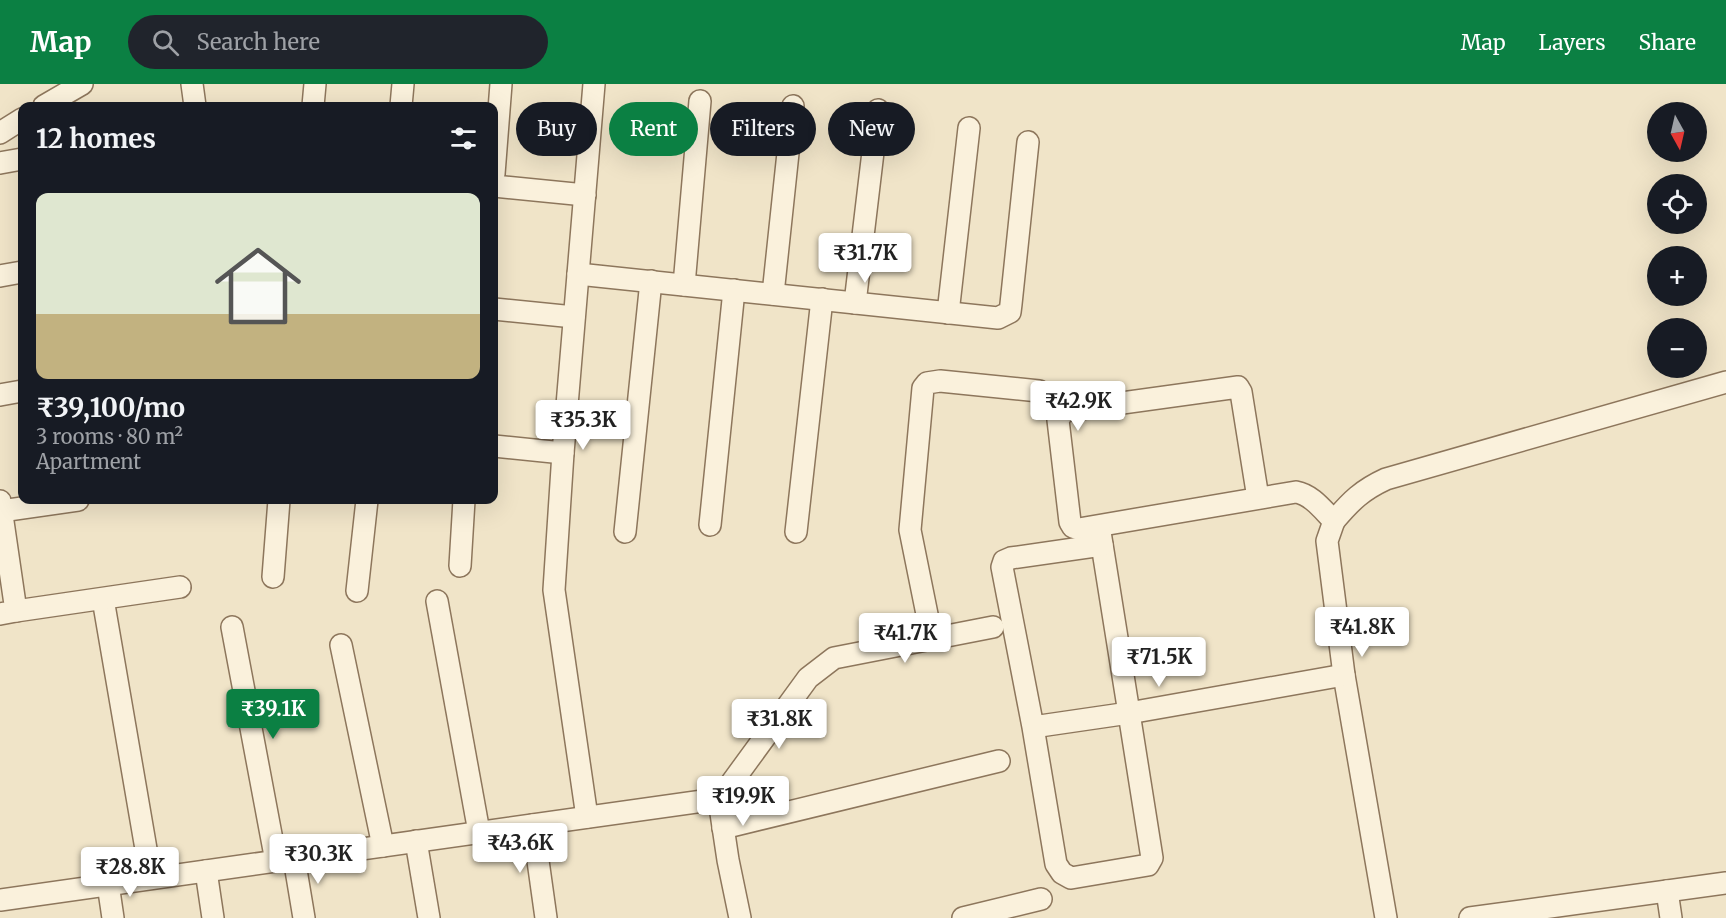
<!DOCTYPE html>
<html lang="en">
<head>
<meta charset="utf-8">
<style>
  body { margin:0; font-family:Merriweather,serif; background:#20242c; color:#f1f3f6; height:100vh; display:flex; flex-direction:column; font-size:22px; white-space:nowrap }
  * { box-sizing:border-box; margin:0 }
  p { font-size:20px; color:#9ea1a6 }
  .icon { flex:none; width:33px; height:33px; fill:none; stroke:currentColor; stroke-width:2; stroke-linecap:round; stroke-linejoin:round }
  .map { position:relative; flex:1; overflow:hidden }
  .sheet { position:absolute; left:18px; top:18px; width:480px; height:402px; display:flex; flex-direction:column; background:#171b24; border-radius:12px; box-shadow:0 6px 24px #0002 }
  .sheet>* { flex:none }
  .banner { position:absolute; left:516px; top:18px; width:570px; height:54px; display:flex; gap:12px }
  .needle { width:39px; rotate:172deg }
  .buttons { position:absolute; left:1647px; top:18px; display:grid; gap:12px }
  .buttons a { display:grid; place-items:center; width:60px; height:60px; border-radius:50%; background:#171b24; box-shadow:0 6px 24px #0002; font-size:30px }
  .price { position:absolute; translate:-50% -51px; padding:0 14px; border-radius:6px; background:#fff; color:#222; font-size:20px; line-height:39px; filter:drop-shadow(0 2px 3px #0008) }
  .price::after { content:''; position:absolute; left:50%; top:36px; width:18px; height:14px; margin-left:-9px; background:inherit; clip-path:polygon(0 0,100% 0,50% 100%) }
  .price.on { background:#0b8043; color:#fff }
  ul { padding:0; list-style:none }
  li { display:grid; align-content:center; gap:12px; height:318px; padding:0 18px }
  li+li { border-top:2px solid #363941 }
  li span { display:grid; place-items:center; height:186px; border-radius:12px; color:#555 }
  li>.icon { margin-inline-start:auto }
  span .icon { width:108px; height:108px; fill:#fffc; stroke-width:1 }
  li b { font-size:26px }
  h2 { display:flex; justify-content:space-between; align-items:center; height:72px; padding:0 18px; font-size:26px }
  .chip { padding:0 21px; border-radius:27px; background:#171b24; box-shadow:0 6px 24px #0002; font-size:21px; line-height:54px }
  .chip.on { background:#0b8043; color:#fff }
  header { display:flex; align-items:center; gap:36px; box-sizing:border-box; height:84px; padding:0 30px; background:#0b8043; color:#fff }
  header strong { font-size:28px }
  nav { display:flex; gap:33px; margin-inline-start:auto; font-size:21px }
  .search { width:420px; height:54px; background:#20242c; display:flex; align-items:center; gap:15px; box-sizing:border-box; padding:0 21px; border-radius:33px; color:#9ea1a6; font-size:22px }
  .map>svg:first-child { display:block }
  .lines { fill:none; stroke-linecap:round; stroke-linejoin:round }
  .minor-casing { stroke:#8d765c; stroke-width:24 }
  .minor { stroke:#faf1dc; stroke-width:21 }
</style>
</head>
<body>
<header>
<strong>Map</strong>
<div class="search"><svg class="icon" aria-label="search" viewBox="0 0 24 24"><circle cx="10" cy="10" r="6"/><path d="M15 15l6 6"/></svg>Search here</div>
<nav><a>Map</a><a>Layers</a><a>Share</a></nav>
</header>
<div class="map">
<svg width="1726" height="834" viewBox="0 0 1726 834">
  <rect width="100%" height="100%" fill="#f0e4c8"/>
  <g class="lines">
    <g class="minor-casing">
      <g id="minor">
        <polyline points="192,0 195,22"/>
        <polyline points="44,22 82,0"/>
        <polyline points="313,22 315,0"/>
        <polyline points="401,22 403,0"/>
        <polyline points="0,49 22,35"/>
        <polyline points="0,79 22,75"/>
        <polyline points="494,90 501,0"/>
        <polyline points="494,102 585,111"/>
        <polyline points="578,190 998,234 1010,228 1011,220 1028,58"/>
        <polyline points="0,192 22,188"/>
        <polyline points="684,201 700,17"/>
        <polyline points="773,210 793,22"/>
        <polyline points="855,219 878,26"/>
        <polyline points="494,225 574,233"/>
        <polyline points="948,229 969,44"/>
        <polyline points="0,311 22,307"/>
        <polyline points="494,362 563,369"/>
        <path d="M1258,414L1241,308L1238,303L1064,327L1058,336L1070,438L1073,443L1079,445L1296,408C1312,411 1322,425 1334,437L1327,457L1344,591L1386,834"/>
        <polyline points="0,417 16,527 0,530"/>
        <polyline points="1,427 78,416"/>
        <path d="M1334,437C1351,417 1362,406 1386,395L1726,298"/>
        <polyline points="710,441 734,206"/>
        <polyline points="625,448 651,197"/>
        <polyline points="796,448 822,215"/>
        <polyline points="1100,448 1129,629 1344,591"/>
        <polyline points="460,482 464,416"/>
        <polyline points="273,493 279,416"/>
        <polyline points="357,507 367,416"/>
        <polyline points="103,515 151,794"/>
        <polyline points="437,517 479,748"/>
        <polyline points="16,527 180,503"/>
        <polyline points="232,543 276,777"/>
        <polyline points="932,555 910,446 923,304 927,299 940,297 1039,307"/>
        <polyline points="341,561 383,762"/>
        <polyline points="1033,643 1056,780 1062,789 1071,794 1148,781 1152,774 1129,629 1033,643 1002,483 1004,477 1011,474 1102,461"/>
        <polyline points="587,733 554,506 563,369 594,0"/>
        <polyline points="533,741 546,834"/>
        <polyline points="723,744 999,677"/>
        <polyline points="416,757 429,834"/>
        <polyline points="294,774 304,834"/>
        <polyline points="206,787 213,834"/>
        <polyline points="108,800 113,834"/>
        <polyline points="1667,807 1671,834"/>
        <polyline points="0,816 703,717"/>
        <polyline points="740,834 728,776 719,716 808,594 834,574 993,543"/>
        <polyline points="963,834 1041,815"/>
        <polyline points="1470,834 1726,799"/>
      </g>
    </g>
    <use href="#minor" class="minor"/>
  </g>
</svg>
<div class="buttons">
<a><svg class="needle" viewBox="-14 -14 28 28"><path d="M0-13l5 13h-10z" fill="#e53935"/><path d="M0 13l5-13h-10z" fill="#9ea1a6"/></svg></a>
<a><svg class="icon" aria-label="locate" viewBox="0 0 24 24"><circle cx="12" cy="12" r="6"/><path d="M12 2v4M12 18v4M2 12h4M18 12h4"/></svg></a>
<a>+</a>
<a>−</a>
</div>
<b class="price" style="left:865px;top:200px">₹31.7K</b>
<b class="price" style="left:1078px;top:348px">₹42.9K</b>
<b class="price" style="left:583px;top:367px">₹35.3K</b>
<b class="price" style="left:1362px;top:574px">₹41.8K</b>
<b class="price" style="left:905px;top:580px">₹41.7K</b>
<b class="price" style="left:1159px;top:604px">₹71.5K</b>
<b class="price on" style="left:273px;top:656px">₹39.1K</b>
<b class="price" style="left:779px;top:666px">₹31.8K</b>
<b class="price" style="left:743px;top:743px">₹19.9K</b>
<b class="price" style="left:520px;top:790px">₹43.6K</b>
<b class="price" style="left:318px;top:801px">₹30.3K</b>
<b class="price" style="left:130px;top:814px">₹28.8K</b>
<div class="banner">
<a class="chip">Buy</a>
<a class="chip on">Rent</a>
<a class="chip">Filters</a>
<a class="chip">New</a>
</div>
<section class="sheet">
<h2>12 homes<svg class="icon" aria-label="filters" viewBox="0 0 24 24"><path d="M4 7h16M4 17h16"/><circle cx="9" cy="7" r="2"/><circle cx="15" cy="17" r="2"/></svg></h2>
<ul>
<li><span style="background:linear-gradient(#dfe7d0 65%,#c2b280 0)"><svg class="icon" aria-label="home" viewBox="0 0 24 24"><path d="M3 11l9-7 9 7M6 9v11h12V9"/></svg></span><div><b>₹39,100/mo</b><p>3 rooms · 80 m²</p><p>Apartment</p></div></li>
</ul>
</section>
</div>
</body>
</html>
